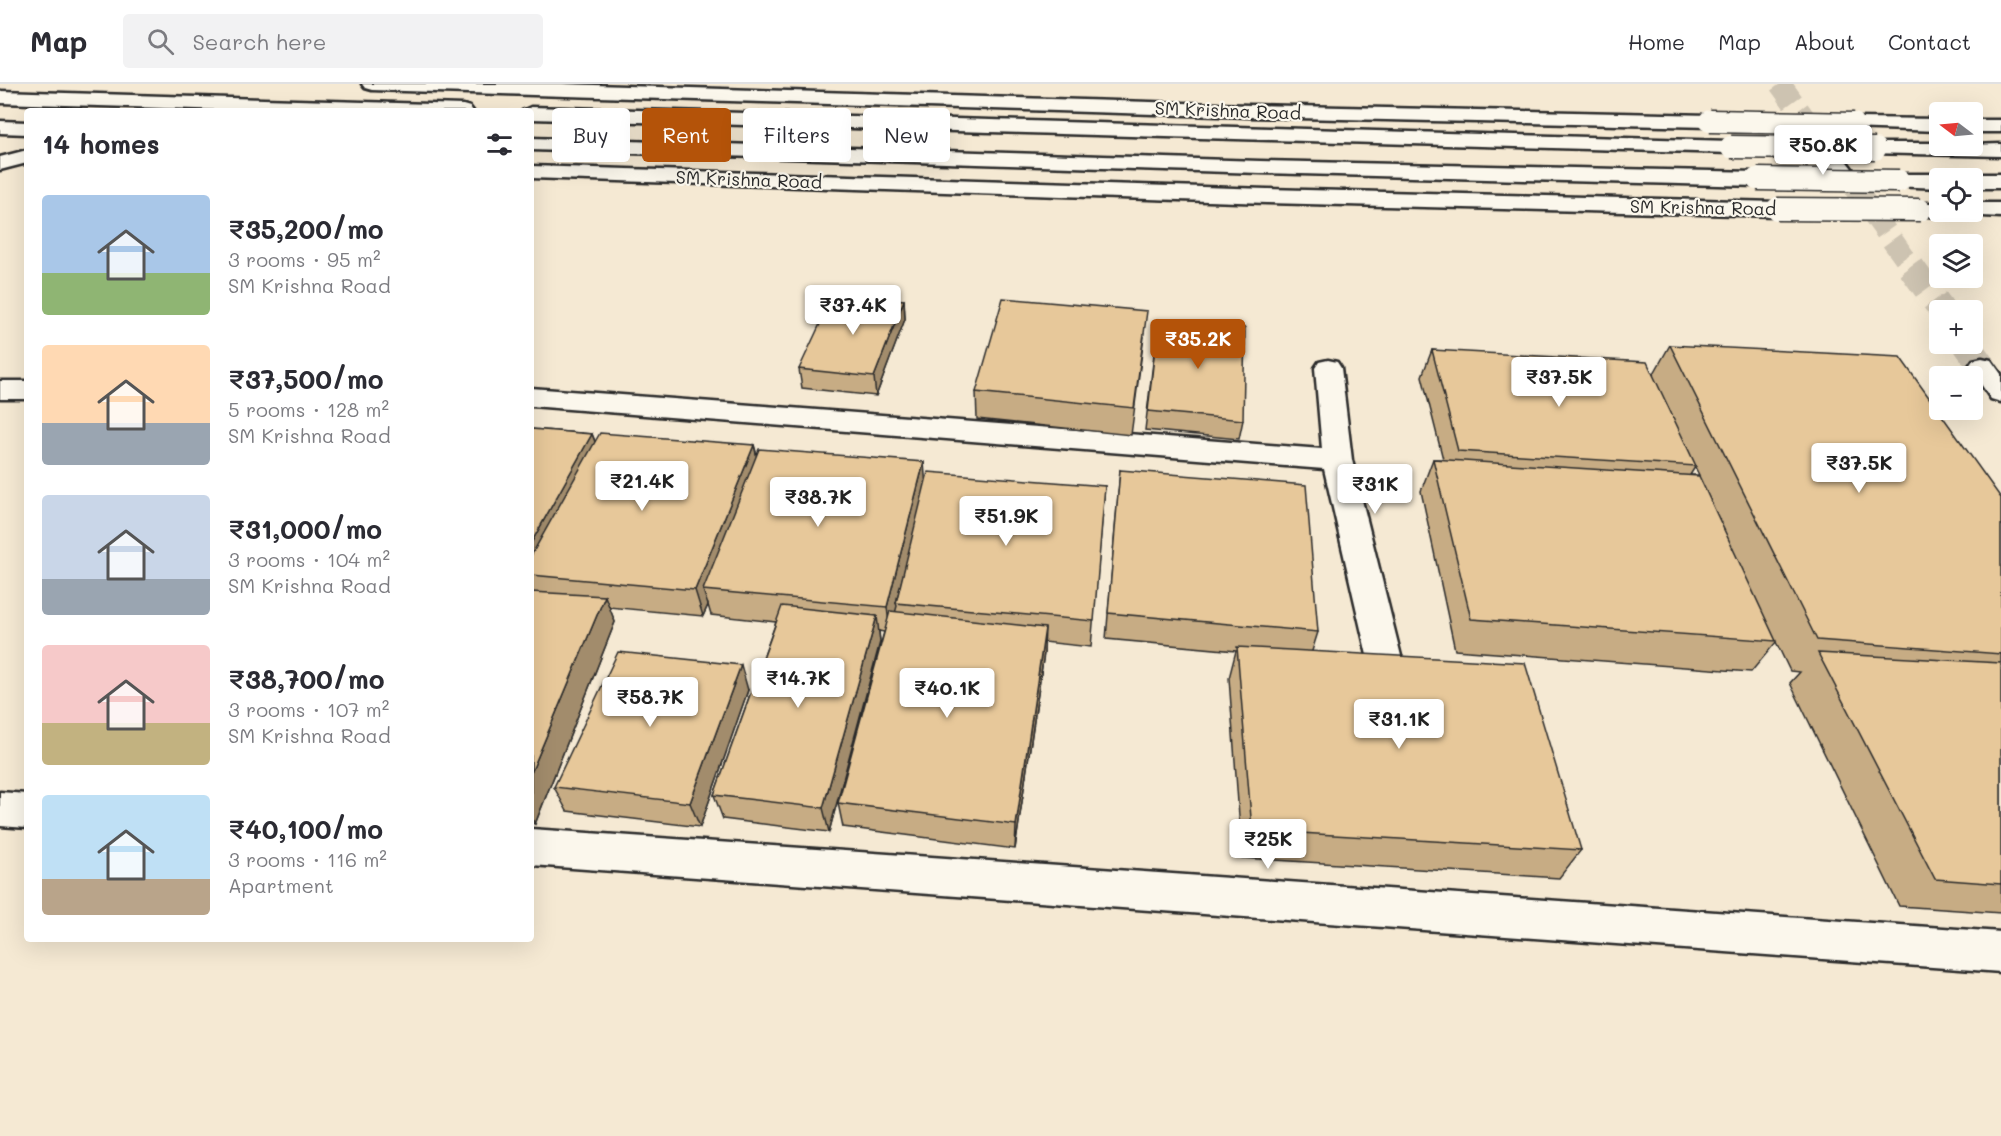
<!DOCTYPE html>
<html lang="en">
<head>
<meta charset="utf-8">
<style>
  body { margin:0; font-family:Mali,sans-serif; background:#f2f2f3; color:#2b2b33; height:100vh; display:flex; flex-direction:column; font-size:22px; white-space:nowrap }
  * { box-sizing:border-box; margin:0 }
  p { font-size:20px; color:#7c7c81 }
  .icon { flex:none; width:33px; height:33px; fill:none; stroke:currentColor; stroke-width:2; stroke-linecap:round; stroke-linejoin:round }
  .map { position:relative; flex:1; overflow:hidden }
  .details { position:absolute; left:24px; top:24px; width:510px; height:834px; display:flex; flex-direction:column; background:#fff; border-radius:6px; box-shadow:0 6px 24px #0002 }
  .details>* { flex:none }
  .guide { position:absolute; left:552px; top:24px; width:570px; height:54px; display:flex; gap:12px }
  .needle { width:39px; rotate:286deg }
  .fabs { position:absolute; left:1929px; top:18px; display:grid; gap:12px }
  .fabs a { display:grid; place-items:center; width:54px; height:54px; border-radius:6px; background:#fff; box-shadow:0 6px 24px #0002; font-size:30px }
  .price { position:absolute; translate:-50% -51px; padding:0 14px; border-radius:6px; background:#fff; color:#222; font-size:20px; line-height:39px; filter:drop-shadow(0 2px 3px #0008) }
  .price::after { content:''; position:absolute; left:50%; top:36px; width:18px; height:14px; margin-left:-9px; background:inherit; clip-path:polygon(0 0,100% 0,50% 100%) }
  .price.active { background:#b45309; color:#fff }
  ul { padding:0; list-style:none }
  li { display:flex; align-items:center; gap:18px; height:150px; padding:0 18px }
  li span { display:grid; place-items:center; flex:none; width:168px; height:120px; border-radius:6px; color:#555 }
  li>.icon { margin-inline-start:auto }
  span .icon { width:72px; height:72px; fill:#fffc; stroke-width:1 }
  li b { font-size:26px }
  h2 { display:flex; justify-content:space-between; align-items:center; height:72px; padding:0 18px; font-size:26px }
  .tag { padding:0 21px; border-radius:6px; background:#fff; box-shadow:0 6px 24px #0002; font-size:21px; line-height:54px }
  .tag.active { background:#b45309; color:#fff }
  header { display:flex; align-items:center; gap:36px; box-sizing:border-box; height:84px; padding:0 30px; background:#fff; border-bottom:2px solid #e1e1e2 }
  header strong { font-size:28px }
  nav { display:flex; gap:33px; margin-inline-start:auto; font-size:21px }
  .search { width:420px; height:54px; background:#f2f2f3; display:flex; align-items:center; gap:15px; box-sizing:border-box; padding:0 21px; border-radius:6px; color:#7c7c81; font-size:22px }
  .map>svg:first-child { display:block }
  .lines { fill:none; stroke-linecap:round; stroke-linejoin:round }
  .street-tunnel-far1 { stroke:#cdc3b1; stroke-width:22; stroke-dasharray:22 10; stroke-linecap:butt }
  .street-tunnel { stroke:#cdc3b1; stroke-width:27; stroke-dasharray:27 14; stroke-linecap:butt }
  .street-casing { stroke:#2b2b2b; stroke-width:5 }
  .secondary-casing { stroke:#2b2b2b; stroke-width:5 }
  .highway-casing { stroke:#2b2b2b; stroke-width:5 }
  .street { fill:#fbf7ec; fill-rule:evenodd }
  .secondary { fill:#fbf7ec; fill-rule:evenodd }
  .highway { fill:#fbf7ec; fill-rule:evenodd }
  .secondary-bridge-casing { stroke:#2b2b2b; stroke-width:25; stroke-linecap:butt }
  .highway-bridge-casing { stroke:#2b2b2b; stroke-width:25; stroke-linecap:butt }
  .secondary-bridge { stroke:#fbf7ec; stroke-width:22 }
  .highway-bridge { stroke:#fbf7ec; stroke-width:22 }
  .wall { fill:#c7ac84; stroke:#2b2b2b; stroke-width:1.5; fill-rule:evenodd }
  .shaded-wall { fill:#a28c6c; stroke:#2b2b2b; stroke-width:1.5 }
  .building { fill:#e7c89a; stroke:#2b2b2b; stroke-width:1.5 }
  .labels { text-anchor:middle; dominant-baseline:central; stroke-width:4.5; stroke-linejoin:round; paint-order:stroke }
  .far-street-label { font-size:18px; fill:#2b2b2b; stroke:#fbf7ec }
</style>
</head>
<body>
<header>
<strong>Map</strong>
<div class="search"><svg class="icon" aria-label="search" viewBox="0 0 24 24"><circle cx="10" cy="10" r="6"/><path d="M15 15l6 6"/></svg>Search here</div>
<nav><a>Home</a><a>Map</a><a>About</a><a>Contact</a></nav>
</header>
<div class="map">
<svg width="2001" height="1052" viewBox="0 0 2001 1052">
  <rect width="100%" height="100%" fill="#f5e9d3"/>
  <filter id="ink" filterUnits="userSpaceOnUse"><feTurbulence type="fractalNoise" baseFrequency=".0167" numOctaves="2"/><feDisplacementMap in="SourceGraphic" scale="12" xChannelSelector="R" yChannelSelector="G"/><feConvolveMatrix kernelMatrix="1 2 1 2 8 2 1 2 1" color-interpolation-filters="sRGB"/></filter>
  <g filter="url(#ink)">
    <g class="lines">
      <polyline class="street-tunnel-far1" points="1780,0 1912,184"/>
      <g class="street-tunnel">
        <polyline points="1911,183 1942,226"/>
        <polyline points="1966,260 1982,282"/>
      </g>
      <g class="street-casing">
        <g id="street">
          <polygon points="1827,59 1834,61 1858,92 1861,97 1858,102 1850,104 1842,102 1816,65 1820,61"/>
          <polygon points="1982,274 1991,276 2001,290 2001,318 1991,315 1969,282 1973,276"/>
          <polygon points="1328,276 1337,278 1341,284 1352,376 1404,584 1399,594 1387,598 1375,594 1370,584 1324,385 531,322 531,304 1322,365 1315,284 1319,278"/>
          <rect x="0" y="297" width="27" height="18"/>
          <polygon points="0,708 27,710 27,744 0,742"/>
          <polygon points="531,745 2001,848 2001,888 531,781"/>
        </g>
      </g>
      <g class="secondary-casing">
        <g id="secondary">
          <polygon points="362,0 562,0 1250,21 1710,31 1717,33 1720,37 1717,41 1710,43 1250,33 372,6 365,4"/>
          <polygon points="1854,34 1940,35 1940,47 1847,44 1844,40 1847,36"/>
          <rect x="1972" y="36" width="29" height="12"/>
          <polygon points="27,66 27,79 0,86 0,73"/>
          <polygon points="531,82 1267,105 1777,118 1785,120 1788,125 1785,130 1777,132 1267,119 531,94"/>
          <polygon points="1920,119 1940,119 1940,128 1950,128 1948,131 1940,133 1912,131 1909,126 1912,121"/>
          <polygon points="1972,119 2001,119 2001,133 1964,131 1962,128 1972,128"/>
        </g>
      </g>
      <g class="highway-casing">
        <g id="highway">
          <polygon points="0,7 463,21 470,23 473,27 266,27 0,19"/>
          <polygon points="531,23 1731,57 1738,59 1741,63 1738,67 1731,69 531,35 531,27 522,27"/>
          <polygon points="0,37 27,38 27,50 0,49"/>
          <polygon points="531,54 1260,77 1757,88 1765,90 1768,95 1765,100 1757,102 1260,89 531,66"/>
          <polygon points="1875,59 1940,59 1940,62 2001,60 2001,72 1868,69 1864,65 1868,61"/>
          <polygon points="1899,90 1940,90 1949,94 1940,94 1940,104 1891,102 1888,97 1891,92"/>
          <polygon points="1972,90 2001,90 2001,104 1972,104 1972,94 1963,94"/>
        </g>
      </g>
      <use href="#street" class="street"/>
      <use href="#secondary" class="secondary"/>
      <use href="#highway" class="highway"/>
      <g class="secondary-bridge-casing">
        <g id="secondary-bridge">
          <polyline points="1710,37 1854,40"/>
          <polyline points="1777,125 1920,126"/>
        </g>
      </g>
      <g class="highway-bridge-casing">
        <g id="highway-bridge">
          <polyline points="1731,63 1875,65"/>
          <polyline points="1757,95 1899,97"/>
        </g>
      </g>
      <use href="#secondary-bridge" class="secondary-bridge"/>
      <use href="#highway-bridge" class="highway-bridge"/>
    </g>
    <g class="wall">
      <polygon points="904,216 905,235 876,312 802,304 799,285"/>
      <polygon points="1158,236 1243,336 1239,355 1145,346"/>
      <polygon points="1144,253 1131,351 977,335 976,308"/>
      <path d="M1670,261L2001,414V829L1899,822L1790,599L1800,588L1790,587L1776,558L1751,588L1455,566L1421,407L1433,375H1443L1422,292L1432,266L1653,291ZM1695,383L1699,391H1690Z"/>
      <polygon points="531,345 592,350 595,357 754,361 757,371 925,400 1105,402 1091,563 1044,558 1044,569 1015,765 843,743 838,719 884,548 879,547 880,558 829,748 723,735 714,711 776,538 711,531 708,521 703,532 609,523 615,538 535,740 531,739"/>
      <polygon points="1120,386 1318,548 1312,567 1581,766 1559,794 1242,774 1229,594 1236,567 1106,555"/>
      <polygon points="748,606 700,743 567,727 554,703"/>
    </g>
    <g class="shaded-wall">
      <polygon points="904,216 905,235 876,312 874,293"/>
      <polygon points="592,350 602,376 531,491 531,459"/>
      <polygon points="754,361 760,387 703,506 708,521 703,532 695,506"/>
      <polygon points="924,378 926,404 896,519 897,522 890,548 887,523"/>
      <polygon points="605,512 615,538 535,740 531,733 531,689"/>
      <polygon points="877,532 880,558 829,748 823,724"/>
      <polygon points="1045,544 1044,569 1015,765 1016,741"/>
      <polygon points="741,581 748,606 700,743 690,719"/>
    </g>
    <g class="building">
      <polygon points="834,210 904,216 874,293 799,285"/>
      <polygon points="1003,214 1147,227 1134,324 976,308"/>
      <polygon points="1158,236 1245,244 1243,336 1148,327"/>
      <polygon points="1670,261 1900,273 2001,414 2001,570 1817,556"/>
      <polygon points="1432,266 1647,278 1696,382 1458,367"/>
      <polygon points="531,345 592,350 531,459"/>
      <polygon points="600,349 754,361 695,506 531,491 531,472"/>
      <polygon points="759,365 924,378 887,523 703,506"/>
      <polygon points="1433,375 1699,392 1776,557 1471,535"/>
      <polygon points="1120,386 1306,401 1318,548 1108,529"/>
      <polygon points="928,388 1105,402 1094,537 896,519"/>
      <polygon points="531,508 605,512 531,689"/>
      <polygon points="782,522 877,532 823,724 714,711"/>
      <polygon points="890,527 1045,544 1016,741 838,719"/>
      <polygon points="1237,563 1525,579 1581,766 1252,746"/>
      <polygon points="618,568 741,581 690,719 554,703"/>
      <polygon points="1818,569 2001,579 2001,800 1935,795"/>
    </g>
  </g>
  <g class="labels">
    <g class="far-street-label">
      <text transform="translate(1228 26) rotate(2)">SM Krishna Road</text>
      <text transform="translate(749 95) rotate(2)">SM Krishna Road</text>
      <text transform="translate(1703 123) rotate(1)">SM Krishna Road</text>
    </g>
  </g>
</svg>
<div class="fabs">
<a><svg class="needle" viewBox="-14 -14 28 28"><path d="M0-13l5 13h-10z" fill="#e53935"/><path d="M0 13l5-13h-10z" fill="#7c7c81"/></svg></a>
<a><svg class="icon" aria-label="locate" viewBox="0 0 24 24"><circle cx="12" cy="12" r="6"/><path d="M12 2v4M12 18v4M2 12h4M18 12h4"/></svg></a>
<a><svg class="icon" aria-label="layers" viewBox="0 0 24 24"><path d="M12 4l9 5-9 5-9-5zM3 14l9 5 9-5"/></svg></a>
<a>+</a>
<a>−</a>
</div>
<b class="price" style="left:1823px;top:92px">₹50.8K</b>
<b class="price" style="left:853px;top:252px">₹37.4K</b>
<b class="price active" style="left:1198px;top:286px">₹35.2K</b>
<b class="price" style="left:1559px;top:324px">₹37.5K</b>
<b class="price" style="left:1859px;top:410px">₹37.5K</b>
<b class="price" style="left:642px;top:428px">₹21.4K</b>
<b class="price" style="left:1375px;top:431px">₹31K</b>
<b class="price" style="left:818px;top:444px">₹38.7K</b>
<b class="price" style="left:1006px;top:463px">₹51.9K</b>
<b class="price" style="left:798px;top:625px">₹14.7K</b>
<b class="price" style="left:947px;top:635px">₹40.1K</b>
<b class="price" style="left:650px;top:644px">₹58.7K</b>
<b class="price" style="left:1399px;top:666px">₹31.1K</b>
<b class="price" style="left:1268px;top:786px">₹25K</b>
<div class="guide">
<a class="tag">Buy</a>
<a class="tag active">Rent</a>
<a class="tag">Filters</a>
<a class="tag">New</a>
</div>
<section class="details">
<h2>14 homes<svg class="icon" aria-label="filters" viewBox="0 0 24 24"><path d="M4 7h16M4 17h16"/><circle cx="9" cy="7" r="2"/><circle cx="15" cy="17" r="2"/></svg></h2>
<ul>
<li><span style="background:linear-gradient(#a9c7e8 65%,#8fb573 0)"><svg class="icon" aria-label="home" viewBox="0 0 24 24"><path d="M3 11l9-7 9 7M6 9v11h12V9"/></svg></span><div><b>₹35,200/mo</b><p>3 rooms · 95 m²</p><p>SM Krishna Road</p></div></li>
<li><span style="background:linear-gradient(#ffd9b3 65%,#9aa5b1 0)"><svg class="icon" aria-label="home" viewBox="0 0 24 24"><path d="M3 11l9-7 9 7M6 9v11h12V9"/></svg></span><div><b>₹37,500/mo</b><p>5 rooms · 128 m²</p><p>SM Krishna Road</p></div></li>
<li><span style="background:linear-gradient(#c9d6e8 70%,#9aa5b1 0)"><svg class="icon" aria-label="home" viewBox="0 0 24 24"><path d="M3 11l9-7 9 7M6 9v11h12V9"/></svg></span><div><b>₹31,000/mo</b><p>3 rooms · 104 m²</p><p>SM Krishna Road</p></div></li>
<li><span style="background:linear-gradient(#f6c9c9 65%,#c2b280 0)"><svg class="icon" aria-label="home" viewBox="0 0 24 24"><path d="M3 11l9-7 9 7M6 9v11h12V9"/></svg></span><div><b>₹38,700/mo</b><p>3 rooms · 107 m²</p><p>SM Krishna Road</p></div></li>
<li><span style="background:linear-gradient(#bfe0f5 70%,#b9a48a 0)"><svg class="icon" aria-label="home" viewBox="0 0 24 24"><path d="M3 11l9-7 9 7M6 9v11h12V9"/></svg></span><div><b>₹40,100/mo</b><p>3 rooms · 116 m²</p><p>Apartment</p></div></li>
</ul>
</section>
</div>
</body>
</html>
